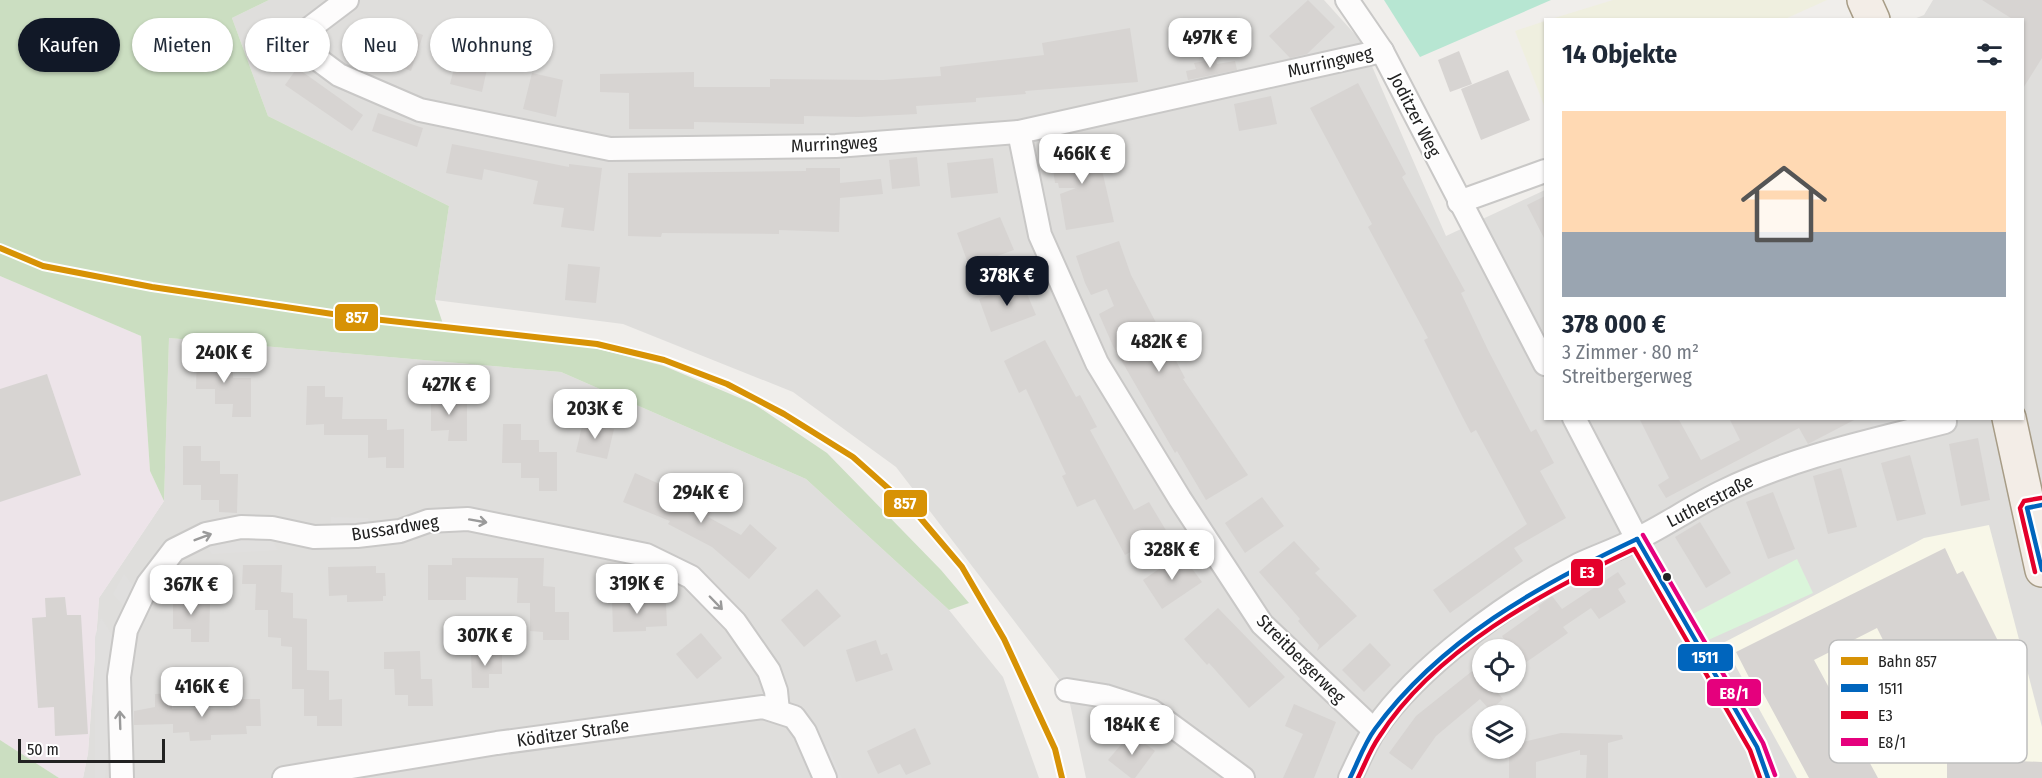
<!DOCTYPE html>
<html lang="de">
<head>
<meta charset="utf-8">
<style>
  body { margin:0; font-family:"Fira Sans Condensed",sans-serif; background:#f2f2f3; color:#1f2937; height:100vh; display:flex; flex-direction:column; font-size:22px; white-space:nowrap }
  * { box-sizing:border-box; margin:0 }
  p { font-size:20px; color:#747a83 }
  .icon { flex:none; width:33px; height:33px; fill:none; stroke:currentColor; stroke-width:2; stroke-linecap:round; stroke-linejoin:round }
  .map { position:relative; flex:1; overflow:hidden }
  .side { position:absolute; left:1544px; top:18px; width:480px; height:402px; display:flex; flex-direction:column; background:#fff; border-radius:0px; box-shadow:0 2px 4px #0004 }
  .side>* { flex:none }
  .guide { position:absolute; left:18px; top:18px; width:570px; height:54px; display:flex; gap:12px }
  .tools { position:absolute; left:1472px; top:639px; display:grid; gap:12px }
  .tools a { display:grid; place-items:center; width:54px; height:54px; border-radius:50%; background:#fff; box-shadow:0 2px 4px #0004; font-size:30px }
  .scale { position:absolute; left:18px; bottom:15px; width:147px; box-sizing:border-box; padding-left:6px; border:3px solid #222; border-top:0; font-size:16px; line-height:21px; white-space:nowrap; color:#222; -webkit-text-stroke:4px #fff; paint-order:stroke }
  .price { position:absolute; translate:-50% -51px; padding:0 14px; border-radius:12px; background:#fff; color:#222; font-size:20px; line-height:39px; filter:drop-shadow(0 2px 3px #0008) }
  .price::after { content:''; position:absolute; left:50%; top:36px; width:18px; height:14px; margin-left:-9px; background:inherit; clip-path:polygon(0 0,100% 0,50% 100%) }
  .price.on { background:#111827; color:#fff }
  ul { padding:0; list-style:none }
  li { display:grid; align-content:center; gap:12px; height:318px; padding:0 18px }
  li+li { border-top:2px solid #e0e1e3 }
  li span { display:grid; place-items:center; height:186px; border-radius:0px; color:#555 }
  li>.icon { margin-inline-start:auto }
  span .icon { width:108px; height:108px; fill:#fffc; stroke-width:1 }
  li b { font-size:26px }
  h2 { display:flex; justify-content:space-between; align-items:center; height:72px; padding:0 18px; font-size:26px }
  .chip { padding:0 21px; border-radius:27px; background:#fff; box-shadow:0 2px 4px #0004; font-size:21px; line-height:54px }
  .chip.on { background:#111827; color:#fff }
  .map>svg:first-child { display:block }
  .residential { fill:#dfdedc; fill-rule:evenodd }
  .industrial { fill:#ede4e9 }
  .education { fill:#f8f7e8 }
  .farmland { fill:#efefdf }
  .forest { fill:#cbdec1 }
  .park { fill:#daf5da }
  .pitch { fill:#b7e6d2 }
  .parking { fill:#e0dfde }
  .building { fill:#d7d4d2 }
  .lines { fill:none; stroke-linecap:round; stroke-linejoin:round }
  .minor-casing { stroke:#c9c8c7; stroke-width:26 }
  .primary-casing { stroke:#a79c86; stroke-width:36 }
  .minor { stroke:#fdfcfc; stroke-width:22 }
  .primary { stroke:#f3ede7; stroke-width:33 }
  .bus-1-casing { stroke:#fff; stroke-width:9 }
  .bus-2-casing { stroke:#fff; stroke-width:9 }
  .bus-3-casing { stroke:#fff; stroke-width:9 }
  .bus-1 { stroke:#0065bd; stroke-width:4.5 }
  .bus-2 { stroke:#e4002b; stroke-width:4.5 }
  .bus-3 { stroke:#e5007d; stroke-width:4.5 }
  .rail-1-casing { stroke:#fff; stroke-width:10 }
  .rail-1 { stroke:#d79205; stroke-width:6 }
  .oneway { stroke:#9a9a9a }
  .bus-dot { fill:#222; stroke:#fff; stroke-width:2 }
  .labels { text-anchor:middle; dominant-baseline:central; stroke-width:4.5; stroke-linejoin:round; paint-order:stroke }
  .street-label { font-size:18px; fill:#222; stroke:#fff }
  .key { fill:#fff; stroke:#bdbdbd; stroke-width:1.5 }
  .key-label { font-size:16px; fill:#222 }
  .line-badge { stroke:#fff; stroke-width:2 }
  .badge-label { font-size:16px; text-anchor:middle; font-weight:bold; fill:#fff }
</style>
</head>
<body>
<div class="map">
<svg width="2042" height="778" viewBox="0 0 2042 778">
  <rect width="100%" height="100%" fill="#f0eeeb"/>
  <g class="residential">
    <path d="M269,0H1324L1361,41L1446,236L1545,190V418H2022V20L1914,19L1924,15L1933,0H2042V778H1086L1067,690L896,467L793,392L623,324L435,300L449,206L268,116L232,18ZM1482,650H1515V682H1482ZM1482,716H1515V748H1482Z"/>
    <polygon points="169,338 561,372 806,479 949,610 1003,677 1039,778 83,778 88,753 99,598 164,501"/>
  </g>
  <polygon class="industrial" points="0,276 141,336 150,471 164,501 99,598 88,753 83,778 59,778 0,740"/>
  <polygon class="education" points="1989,525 2042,727 2042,778 1797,778 1723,643 1924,538"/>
  <g class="farmland">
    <polygon points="1613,0 1827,0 1785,19 1551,19"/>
    <polygon points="1545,21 1545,108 1515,31"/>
  </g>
  <g class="forest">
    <polygon points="0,0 269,0 232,18 268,116 449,206 435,300 444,327 595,348 664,366 754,404 827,453 941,570 969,603 949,610 806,479 561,372 169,338 164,501 150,471 141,336 0,276"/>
    <polygon points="0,740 59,778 0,778"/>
  </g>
  <polygon class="park" points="1797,559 1813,593 1706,641 1691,615"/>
  <polygon class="pitch" points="1384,0 1551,0 1420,57"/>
  <g class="parking">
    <polygon points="1869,419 1905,419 1875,428"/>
    <polygon points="331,517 369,518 368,530 331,531"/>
    <polygon points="268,533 278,550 212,554 204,543"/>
    <polygon points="124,574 137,590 127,610 113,594"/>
    <polygon points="101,617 113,636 114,707 105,778 95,778 95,637"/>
    <polygon points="828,746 842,778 832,778 819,748"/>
  </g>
  <g class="building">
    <polygon points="1308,0 1335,27 1307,54 1290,58 1269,36"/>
    <polygon points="1982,0 2042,0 2042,58 2022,90 2022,20 2014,20"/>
    <polygon points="394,24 423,35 411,71 380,59"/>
    <polygon points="1130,28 1138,82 1025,91 1026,94 976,98 976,102 916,106 917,114 859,117 804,116 804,124 694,122 694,129 629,129 629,93 600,92 600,74 694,72 694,87 770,87 770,79 883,80 941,76 940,67 1044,55 1042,43"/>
    <polygon points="459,48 490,55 482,92 450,84"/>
    <polygon points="1459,51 1472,84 1450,92 1438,60"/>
    <polygon points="1216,59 1217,64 1235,61 1237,70 1188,80 1186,71 1196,69 1194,63"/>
    <polygon points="297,68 363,115 352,131 285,85"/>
    <polygon points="1508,70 1530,120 1481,140 1461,89"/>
    <polygon points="532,73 563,80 556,117 523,109"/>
    <polygon points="1358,83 1406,174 1402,177 1465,291 1461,293 1488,350 1531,432 1536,429 1554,463 1540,471 1566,518 1514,548 1523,561 1450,613 1433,590 1527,524 1476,430 1471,433 1462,416 1424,340 1428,338 1368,227 1372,224 1310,108"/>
    <polygon points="1271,96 1277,124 1239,131 1234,104"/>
    <polygon points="378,113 423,128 417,147 372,131"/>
    <polygon points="1095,140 1114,222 1066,230 1060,194 1076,188 1059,188 1058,183 1055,183 1050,148"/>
    <polygon points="452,144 569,167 569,164 602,168 594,231 561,227 564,208 533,204 538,181 484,169 482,180 446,173"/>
    <polygon points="917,157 920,186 892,189 889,160"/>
    <polygon points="993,158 998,193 951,198 947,163"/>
    <polygon points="806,168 840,168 840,183 881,179 883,194 840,198 839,232 779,230 779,234 662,233 661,237 628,236 628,173 806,171"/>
    <polygon points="1545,196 1545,240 1527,205"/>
    <polygon points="1000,217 1014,250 969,266 957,233"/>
    <polygon points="1119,241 1131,275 1185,378 1183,379 1248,475 1206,500 1177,451 1175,453 1113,346 1099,314 1114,306 1107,289 1091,295 1085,283 1076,256"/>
    <polygon points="568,264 600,267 596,303 565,300"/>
    <polygon points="1022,282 1036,315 991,332 979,299"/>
    <polygon points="1045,340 1076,397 1080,395 1097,427 1090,430 1134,510 1149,502 1167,532 1125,555 1095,499 1077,507 1062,476 1066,474 1026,389 1019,393 1004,361"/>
    <polygon points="197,350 215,350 215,365 233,365 233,378 251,378 251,417 232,417 233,404 215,404 215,389 196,389"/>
    <polygon points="47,374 81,475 0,502 0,389"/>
    <polygon points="307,386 325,386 325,397 343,397 342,419 387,419 387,430 404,429 404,468 386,468 386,457 368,458 368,435 324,435 324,424 306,425"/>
    <polygon points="431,392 450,392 449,403 467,402 467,441 448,441 449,430 431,431"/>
    <polygon points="1639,418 1678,418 1701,460 1740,440 1729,418 1858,418 1808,444 1799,428 1666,498 1658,485 1669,478"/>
    <polygon points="583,422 614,429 607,459 576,452"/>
    <polygon points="503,424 521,424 521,440 539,440 539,452 557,452 557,491 539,491 539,478 521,478 521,463 502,463"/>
    <polygon points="1978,438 1990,500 1961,506 1949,444"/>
    <polygon points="183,446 201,446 201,461 220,461 220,474 238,474 237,513 219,512 219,500 201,500 201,485 183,485"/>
    <polygon points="1910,455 1926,514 1897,521 1881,463"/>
    <polygon points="1841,468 1857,527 1828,534 1813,476"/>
    <polygon points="635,473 713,508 708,517 741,535 750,524 777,548 749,579 712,547 668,524 670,521 623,502"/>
    <polygon points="1773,492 1795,549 1768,559 1746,502"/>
    <polygon points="1262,497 1284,526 1245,553 1225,523"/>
    <polygon points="1700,522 1731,573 1706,588 1675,537"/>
    <polygon points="1294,541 1320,569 1315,573 1357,616 1317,651 1319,645 1298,621 1300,619 1259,572"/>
    <polygon points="1945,548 1957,574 1963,571 2005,655 1913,700 1877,628 1814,660 1878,778 1809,778 1762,691 1757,693 1736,652"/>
    <polygon points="1181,554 1202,582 1162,609 1143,580"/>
    <polygon points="452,558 544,558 543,586 555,587 555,612 569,612 569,640 543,640 543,632 530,631 530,603 517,603 518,578 466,577 466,600 428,600 428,565 452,565"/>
    <polygon points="243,565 282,565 281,592 293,593 293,618 307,619 307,670 329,671 329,700 342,699 342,726 317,726 317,716 304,716 304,689 292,689 292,647 281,646 281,638 268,637 268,610 255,610 256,584 242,584"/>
    <polygon points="376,566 376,573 385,573 386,596 383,596 383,601 347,602 347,595 329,596 328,567"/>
    <polygon points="1618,572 1626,584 1618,589 1626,602 1599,619 1591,608 1563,627 1568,633 1515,670 1515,650 1511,650 1502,636 1540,609 1538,606 1552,596 1562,609"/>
    <polygon points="817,589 841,616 804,647 781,620"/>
    <polygon points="173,591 192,591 192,603 210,603 209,642 191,642 191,629 173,629"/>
    <polygon points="65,597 67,615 81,615 88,734 55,736 54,707 38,708 32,618 46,617 45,598"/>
    <polygon points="646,597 646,603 666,603 667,626 646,627 646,631 613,632 612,598"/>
    <polygon points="1218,608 1285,677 1249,708 1209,663 1207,665 1184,639"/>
    <polygon points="701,633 722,658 697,679 676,654"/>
    <polygon points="876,640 881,655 887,653 893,670 856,682 846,650"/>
    <polygon points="1370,643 1391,665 1364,692 1342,670"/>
    <polygon points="420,651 421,679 432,679 433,706 408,706 408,695 395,695 394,669 384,669 384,652"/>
    <polygon points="502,651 502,674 489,674 489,688 472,688 471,652"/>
    <polygon points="1476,668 1482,675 1482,682 1489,682 1503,699 1490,710 1480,699 1436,736 1412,770 1389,753 1416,716"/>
    <polygon points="171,693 172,709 234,709 233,699 260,699 261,726 246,726 247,734 211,735 211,740 190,741 189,732 173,733 173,724 134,725 134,711 155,707 155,694"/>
    <polygon points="1294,704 1336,722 1314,778 1283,778 1303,734 1285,726"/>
    <polygon points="915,728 931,764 906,775 900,764 878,774 867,751"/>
    <polygon points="1131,733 1155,751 1135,778 1131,778 1108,760"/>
    <polygon points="1561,733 1622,735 1623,739 1608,743 1608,778 1586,778 1587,755 1580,755 1580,750 1536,762 1536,778 1509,778 1509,748 1515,748 1515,744"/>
    <polygon points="1947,758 2042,762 2042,778 1947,778"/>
  </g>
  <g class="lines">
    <g class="minor-casing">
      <g id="minor">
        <polyline points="347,0 306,31 303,41 312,55 339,75 420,110 610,149 836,146 1019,132 1382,51"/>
        <polyline points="1347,0 1382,51 1545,364"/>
        <polyline points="1019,132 1040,235 1097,363 1180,499 1262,624 1374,730"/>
        <polyline points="1459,202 1545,171"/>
        <polyline points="1574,418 1637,539"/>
        <polyline points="1067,690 1105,696 1152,711 1243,778"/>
        <polyline points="122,778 119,677 126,630 148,584 174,550 206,534 241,527 272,528 314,537 357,536 400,531 428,521 468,519 646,555 691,577 735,622 769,671 776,691 778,711"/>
        <polyline points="284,778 497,743 763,707 794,717 805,732 825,778"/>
        <path d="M1350,778C1358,762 1365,744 1375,729C1418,666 1511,599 1578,565C1597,556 1618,549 1637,539C1666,525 1694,505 1724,491C1793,457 1871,441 1945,422"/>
      </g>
    </g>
    <g class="primary-casing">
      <g id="primary">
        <polyline points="1864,0 1873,20"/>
        <polyline points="2009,418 2042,570"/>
      </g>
    </g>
    <use href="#minor" class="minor"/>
    <use href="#primary" class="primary"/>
    <g class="bus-1-casing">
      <g id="bus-1">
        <polyline points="2042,505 2027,508 2042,570"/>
        <polyline points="1637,539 1757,747 1768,778"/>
        <path d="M1350,778C1358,762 1364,744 1375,729C1440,640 1539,585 1637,539"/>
      </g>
    </g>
    <g class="bus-2-casing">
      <g id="bus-2">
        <polyline points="2035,572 2020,508 2024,501 2041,498"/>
        <path d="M1358,778C1365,764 1370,750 1379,737C1434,650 1543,592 1634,549L1750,750L1760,778"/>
      </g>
    </g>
    <g class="bus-3-casing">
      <polyline id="bus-3" points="1643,535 1763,743 1775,775"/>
    </g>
    <use href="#bus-1" class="bus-1"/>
    <use href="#bus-2" class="bus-2"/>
    <use href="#bus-3" class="bus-3"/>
    <g class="rail-1-casing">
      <polyline id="rail-1" points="0,248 43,266 152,287 346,316 597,344 664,360 727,384 784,414 853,457 917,514 962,567 1004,639 1055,749 1062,778"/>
    </g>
    <use href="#rail-1" class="rail-1"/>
  </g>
  <defs><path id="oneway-shaft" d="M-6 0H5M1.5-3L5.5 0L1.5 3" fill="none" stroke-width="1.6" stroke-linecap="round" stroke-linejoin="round" transform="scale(1.5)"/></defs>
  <g class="oneway">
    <use href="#oneway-shaft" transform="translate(478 521) rotate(10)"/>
    <use href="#oneway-shaft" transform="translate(203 537) rotate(-21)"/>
    <use href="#oneway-shaft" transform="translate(716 603) rotate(46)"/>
    <use href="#oneway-shaft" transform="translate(120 720) rotate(-92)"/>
  </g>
  <circle class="bus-dot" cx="1667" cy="577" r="5"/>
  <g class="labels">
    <g class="street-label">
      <text transform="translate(1330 62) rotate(-13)">Murringweg</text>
      <text transform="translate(1415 115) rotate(63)">Joditzer Weg</text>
      <text transform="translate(834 144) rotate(-3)">Murringweg</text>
      <text transform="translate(1710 501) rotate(-27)">Lutherstraße</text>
      <text transform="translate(395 528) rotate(-9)">Bussardweg</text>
      <text transform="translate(1301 659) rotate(45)">Streitbergerweg</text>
      <text transform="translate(573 733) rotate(-8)">Köditzer Straße</text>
    </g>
  </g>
  <rect x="1829" y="640" width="198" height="123" rx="9" class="key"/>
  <rect x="1841" y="657" width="27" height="8" fill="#d79205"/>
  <rect x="1841" y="684" width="27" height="8" fill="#0065bd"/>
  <rect x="1841" y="711" width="27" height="8" fill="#e4002b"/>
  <rect x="1841" y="738" width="27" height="8" fill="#e5007d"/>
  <g class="key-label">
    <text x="1878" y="667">Bahn 857</text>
    <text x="1878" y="694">1511</text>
    <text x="1878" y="721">E3</text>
    <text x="1878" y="748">E8/1</text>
  </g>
  <g class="line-badge">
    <rect x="334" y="303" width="45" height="29" rx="6" fill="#d79205"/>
    <rect x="883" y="489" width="45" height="29" rx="6" fill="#d79205"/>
    <rect x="1570" y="558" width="34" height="29" rx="6" fill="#e4002b"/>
    <rect x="1677" y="643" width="57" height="29" rx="6" fill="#0065bd"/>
    <rect x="1706" y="678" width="56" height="29" rx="6" fill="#e5007d"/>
  </g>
  <g class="badge-label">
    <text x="357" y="323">857</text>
    <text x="905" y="509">857</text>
    <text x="1587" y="578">E3</text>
    <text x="1705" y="663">1511</text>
    <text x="1734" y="699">E8/1</text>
  </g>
</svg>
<div class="tools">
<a><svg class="icon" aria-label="locate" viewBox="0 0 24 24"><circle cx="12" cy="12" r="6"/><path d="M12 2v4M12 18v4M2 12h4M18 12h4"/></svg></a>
<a><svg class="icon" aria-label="layers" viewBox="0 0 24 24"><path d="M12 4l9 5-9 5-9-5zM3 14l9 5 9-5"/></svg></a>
</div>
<div class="scale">50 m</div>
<b class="price" style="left:1210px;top:69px">497K €</b>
<b class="price" style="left:1082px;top:185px">466K €</b>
<b class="price on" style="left:1007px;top:307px">378K €</b>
<b class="price" style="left:1159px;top:373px">482K €</b>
<b class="price" style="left:224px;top:384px">240K €</b>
<b class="price" style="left:449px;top:416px">427K €</b>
<b class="price" style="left:595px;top:440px">203K €</b>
<b class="price" style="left:701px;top:524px">294K €</b>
<b class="price" style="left:1172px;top:581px">328K €</b>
<b class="price" style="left:637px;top:615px">319K €</b>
<b class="price" style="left:191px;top:616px">367K €</b>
<b class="price" style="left:485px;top:667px">307K €</b>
<b class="price" style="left:202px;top:718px">416K €</b>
<b class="price" style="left:1132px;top:756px">184K €</b>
<div class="guide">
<a class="chip on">Kaufen</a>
<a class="chip">Mieten</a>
<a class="chip">Filter</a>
<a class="chip">Neu</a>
<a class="chip">Wohnung</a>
</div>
<section class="side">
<h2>14 Objekte<svg class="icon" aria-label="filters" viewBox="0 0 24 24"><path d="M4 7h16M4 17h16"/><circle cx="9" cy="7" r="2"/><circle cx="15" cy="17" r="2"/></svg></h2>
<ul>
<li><span style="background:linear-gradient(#ffd9b3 65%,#9aa5b1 0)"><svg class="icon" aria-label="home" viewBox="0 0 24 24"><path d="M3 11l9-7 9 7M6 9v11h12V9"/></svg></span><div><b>378 000 €</b><p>3 Zimmer · 80 m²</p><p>Streitbergerweg</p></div></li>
</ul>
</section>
</div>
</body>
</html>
